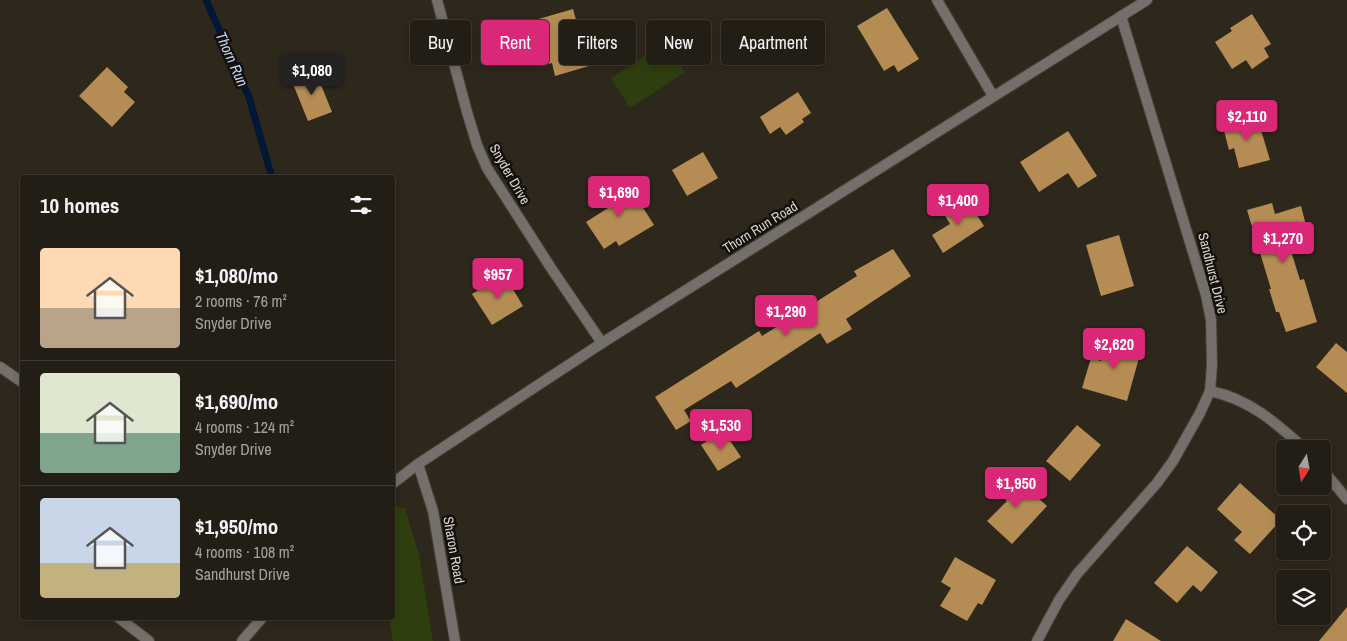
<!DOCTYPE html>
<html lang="en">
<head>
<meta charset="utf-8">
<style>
  body { margin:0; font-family:"Archivo Narrow",sans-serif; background:#2a261e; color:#f1f3f6; height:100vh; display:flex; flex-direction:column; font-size:19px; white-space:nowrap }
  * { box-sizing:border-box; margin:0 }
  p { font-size:16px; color:#a2a2a0 }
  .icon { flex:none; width:28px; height:28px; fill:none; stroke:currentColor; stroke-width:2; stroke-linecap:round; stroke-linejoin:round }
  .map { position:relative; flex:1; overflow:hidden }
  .panel { position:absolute; left:20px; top:175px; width:375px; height:445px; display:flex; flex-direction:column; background:#221d15; border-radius:5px; box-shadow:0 2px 8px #0003,0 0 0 1px #3f3b34 }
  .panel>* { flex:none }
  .guide { position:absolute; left:410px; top:20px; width:475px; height:45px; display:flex; gap:10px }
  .needle { width:32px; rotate:191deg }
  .fabs { position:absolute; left:1276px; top:440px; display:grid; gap:10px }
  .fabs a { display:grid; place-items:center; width:55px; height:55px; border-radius:5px; background:#221d15; box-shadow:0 2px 8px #0003,0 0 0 1px #3f3b34; font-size:25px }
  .price { position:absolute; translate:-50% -42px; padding:0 11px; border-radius:5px; background:#db2777; color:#fff; font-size:16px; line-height:32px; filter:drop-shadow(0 1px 2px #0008) }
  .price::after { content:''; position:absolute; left:50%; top:30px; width:15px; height:11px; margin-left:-8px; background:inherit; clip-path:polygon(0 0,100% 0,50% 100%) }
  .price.active { background:#222; color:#fff }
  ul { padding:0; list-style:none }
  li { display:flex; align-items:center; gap:15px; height:125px; padding:0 20px }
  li+li { border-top:1px solid #3f3b34 }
  li span { display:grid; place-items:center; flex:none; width:140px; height:100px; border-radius:5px; color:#555 }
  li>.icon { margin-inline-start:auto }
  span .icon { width:60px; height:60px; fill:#fffc; stroke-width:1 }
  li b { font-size:21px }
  h2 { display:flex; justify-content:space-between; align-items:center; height:60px; padding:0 20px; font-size:21px }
  .chip { padding:0 18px; border-radius:5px; background:#221d15; box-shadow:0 2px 8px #0003,0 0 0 1px #3f3b34; font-size:18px; line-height:45px }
  .chip.active { background:#db2777; color:#fff }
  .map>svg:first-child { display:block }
  .green { fill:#2e3e0e }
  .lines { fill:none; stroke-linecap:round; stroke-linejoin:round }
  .stream { stroke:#001738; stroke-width:7 }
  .building { fill:#b58d54 }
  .minor-casing { stroke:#494338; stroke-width:12 }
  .tertiary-casing { stroke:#494338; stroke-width:12 }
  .minor { stroke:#756f6b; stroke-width:10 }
  .tertiary { stroke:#756f6b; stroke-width:10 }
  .labels { text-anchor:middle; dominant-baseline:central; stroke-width:5; stroke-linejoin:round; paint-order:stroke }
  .street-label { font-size:14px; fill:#d9d4cd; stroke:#14100c }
  .water-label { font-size:15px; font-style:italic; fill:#bdd3f0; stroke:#14100c }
</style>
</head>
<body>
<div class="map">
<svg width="1347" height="641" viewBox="0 0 1347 641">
  <rect width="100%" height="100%" fill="#2e271c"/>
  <g class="green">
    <polygon points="666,42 685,72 630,108 611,78"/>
    <polygon points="393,506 405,508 419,555 433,641 393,641 389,618 392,618"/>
  </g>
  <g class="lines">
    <polyline class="stream" points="206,0 249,97 272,178"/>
  </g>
  <g class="building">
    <polygon points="887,8 919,59 898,72 894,65 884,71 857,26"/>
    <polygon points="573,9 589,66 555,76 552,63 545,65 539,45 524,49 518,25"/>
    <polygon points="1252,14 1271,44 1264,48 1269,57 1252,69 1246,60 1232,69 1215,42 1232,31 1230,28"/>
    <polygon points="107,67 128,87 124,92 135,102 112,127 79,96"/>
    <polygon points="315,70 332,112 308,121 291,79"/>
    <polygon points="798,92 811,113 802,119 804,122 786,135 780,127 770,134 760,117"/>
    <polygon points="1257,117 1270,160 1239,168 1234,148 1229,150 1223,127"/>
    <polygon points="1068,131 1097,176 1078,188 1068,173 1039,192 1020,162"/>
    <polygon points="703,152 718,178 687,196 672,170"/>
    <polygon points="620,183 628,196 633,192 654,225 619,246 616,241 604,249 586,222 608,208 600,195"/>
    <polygon points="967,200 984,226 943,253 932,235 950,224 944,214"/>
    <polygon points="1272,203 1275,214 1301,206 1307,229 1286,235 1300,280 1304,279 1317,322 1286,332 1279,312 1276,312 1269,289 1271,289 1247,210"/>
    <polygon points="1119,235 1134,286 1101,296 1086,245"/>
    <polygon points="893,249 911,276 846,319 852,329 827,344 820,333 736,388 731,381 684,410 691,421 676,430 655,397 759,331 762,336 857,276 854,271 856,270"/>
    <polygon points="504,274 523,306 492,325 472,294"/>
    <polygon points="1108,338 1142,347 1127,401 1082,388 1091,358 1101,361"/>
    <polygon points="1336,343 1347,352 1347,393 1316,367"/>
    <polygon points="1077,425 1101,445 1070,481 1046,461"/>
    <polygon points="723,430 741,457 718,471 701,445"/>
    <polygon points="1011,473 1047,506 1012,544 987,521 1007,501 995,490"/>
    <polygon points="1240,483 1281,520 1250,554 1234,540 1242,532 1217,509"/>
    <polygon points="1187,546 1218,572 1201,592 1193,585 1177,603 1154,583"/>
    <polygon points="955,557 996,580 982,605 978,603 967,621 940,606 951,588 941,582"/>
    <polygon points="1347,607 1347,641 1319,641"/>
    <polygon points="1126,619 1161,641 1113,641"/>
  </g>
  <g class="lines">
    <g class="minor-casing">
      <g id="minor">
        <polyline points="437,0 467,112 477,145 487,168 551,268 602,343"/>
        <polyline points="937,0 993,96"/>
        <polyline points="0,367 22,382"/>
        <path d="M1210,391C1249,399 1275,422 1305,449"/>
        <polyline points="1322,469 1347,499"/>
        <polyline points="119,618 149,641"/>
        <polyline points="1037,641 1059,600 1077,574 1157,483 1173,461 1200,413 1210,391 1212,365 1211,320 1206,295 1121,16"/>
      </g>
    </g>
    <g class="tertiary-casing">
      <g id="tertiary">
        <polyline points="418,464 433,511 455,641"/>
        <polyline points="392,484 418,464 602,343 1147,0"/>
        <polyline points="242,641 262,618"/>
      </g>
    </g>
    <use href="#minor" class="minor"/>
    <use href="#tertiary" class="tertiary"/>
  </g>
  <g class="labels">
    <g class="street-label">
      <text transform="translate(510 174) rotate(60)">Snyder Drive</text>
      <text transform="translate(760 227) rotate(-32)">Thorn Run Road</text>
      <text transform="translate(1213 273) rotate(76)">Sandhurst Drive</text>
      <text transform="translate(454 550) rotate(80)">Sharon Road</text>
    </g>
    <g class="water-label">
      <text transform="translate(232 59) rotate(66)">Thorn Run</text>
    </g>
  </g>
</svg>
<div class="fabs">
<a><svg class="needle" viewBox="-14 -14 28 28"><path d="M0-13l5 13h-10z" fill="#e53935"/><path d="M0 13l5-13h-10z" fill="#a2a2a0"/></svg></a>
<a><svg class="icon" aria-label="locate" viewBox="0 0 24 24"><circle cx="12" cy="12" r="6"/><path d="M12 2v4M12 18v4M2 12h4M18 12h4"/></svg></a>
<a><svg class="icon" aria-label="layers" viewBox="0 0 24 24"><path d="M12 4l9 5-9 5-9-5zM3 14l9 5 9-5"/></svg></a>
</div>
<b class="price active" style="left:312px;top:96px">$1,080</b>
<b class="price" style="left:1247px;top:142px">$2,110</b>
<b class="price" style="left:619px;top:218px">$1,690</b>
<b class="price" style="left:958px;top:226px">$1,400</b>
<b class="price" style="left:1283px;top:264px">$1,270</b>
<b class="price" style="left:498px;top:300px">$957</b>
<b class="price" style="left:786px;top:337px">$1,290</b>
<b class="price" style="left:1114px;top:370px">$2,620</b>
<b class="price" style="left:721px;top:451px">$1,530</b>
<b class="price" style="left:1016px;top:509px">$1,950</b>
<div class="guide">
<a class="chip">Buy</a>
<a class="chip active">Rent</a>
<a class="chip">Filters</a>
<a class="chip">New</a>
<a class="chip">Apartment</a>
</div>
<section class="panel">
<h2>10 homes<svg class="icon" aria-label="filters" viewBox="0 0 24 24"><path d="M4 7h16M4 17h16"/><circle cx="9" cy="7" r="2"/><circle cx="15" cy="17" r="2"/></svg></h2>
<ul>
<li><span style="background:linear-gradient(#ffd9b3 60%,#b9a48a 0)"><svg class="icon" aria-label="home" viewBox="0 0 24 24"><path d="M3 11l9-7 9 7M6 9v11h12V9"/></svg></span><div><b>$1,080/mo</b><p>2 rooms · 76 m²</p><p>Snyder Drive</p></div></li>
<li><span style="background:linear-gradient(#dfe7d0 60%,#7fa58c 0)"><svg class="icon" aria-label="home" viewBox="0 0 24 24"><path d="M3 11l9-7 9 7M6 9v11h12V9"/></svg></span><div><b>$1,690/mo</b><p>4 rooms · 124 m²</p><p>Snyder Drive</p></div></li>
<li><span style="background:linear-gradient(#c9d6e8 65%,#c2b280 0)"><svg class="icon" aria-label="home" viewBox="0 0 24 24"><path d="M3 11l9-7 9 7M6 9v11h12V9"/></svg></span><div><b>$1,950/mo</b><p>4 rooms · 108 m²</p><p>Sandhurst Drive</p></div></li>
</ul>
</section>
</div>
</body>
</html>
